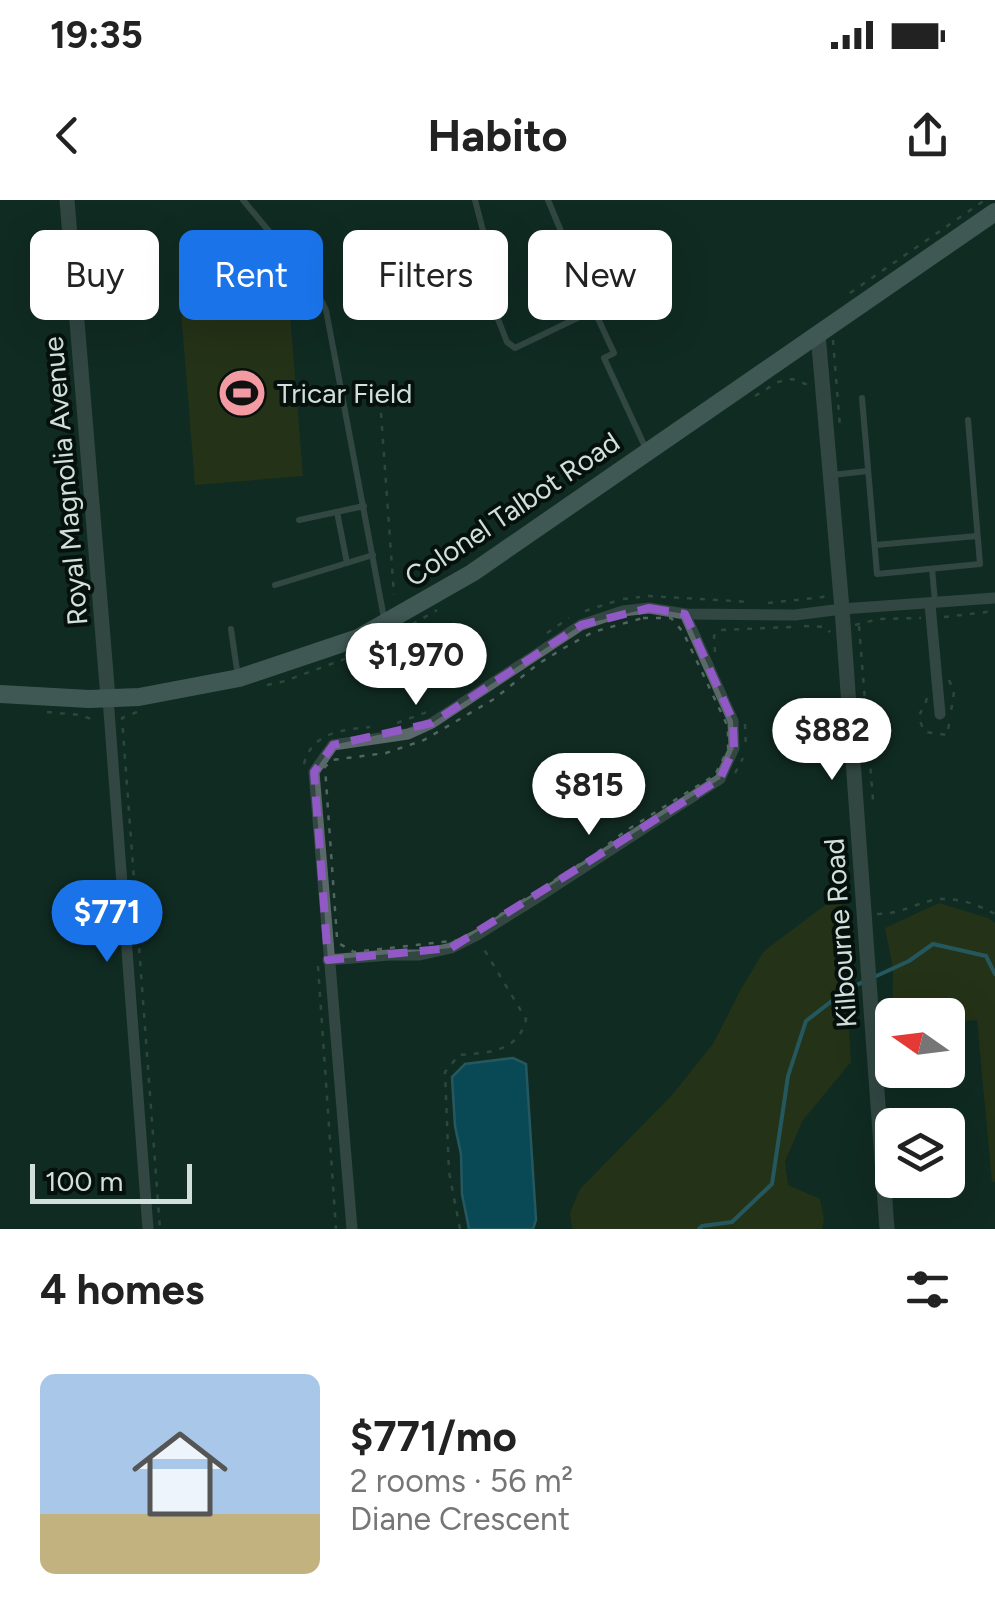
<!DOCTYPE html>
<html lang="en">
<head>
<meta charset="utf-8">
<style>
  body { margin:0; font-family:Figtree,sans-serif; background:#f6f6f6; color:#222; height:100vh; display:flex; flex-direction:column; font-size:38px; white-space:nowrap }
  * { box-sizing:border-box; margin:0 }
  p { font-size:32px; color:#767676 }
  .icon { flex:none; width:55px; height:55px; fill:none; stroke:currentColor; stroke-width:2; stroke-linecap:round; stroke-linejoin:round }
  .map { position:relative; height:1029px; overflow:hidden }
  .side { display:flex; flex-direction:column; background:#fff; flex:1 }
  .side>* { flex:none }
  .top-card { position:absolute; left:30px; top:30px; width:935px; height:90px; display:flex; gap:20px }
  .needle { width:65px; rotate:284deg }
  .fabs { position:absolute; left:875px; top:798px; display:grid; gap:20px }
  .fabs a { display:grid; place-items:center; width:90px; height:90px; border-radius:15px; background:#fff; box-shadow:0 10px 40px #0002; font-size:50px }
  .scale { position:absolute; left:30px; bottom:25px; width:162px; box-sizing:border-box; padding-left:10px; border:5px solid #d1e0da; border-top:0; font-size:28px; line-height:35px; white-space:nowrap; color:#d1e0da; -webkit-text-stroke:8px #06110d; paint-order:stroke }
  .price { position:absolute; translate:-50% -85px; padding:0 22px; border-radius:35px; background:#fff; color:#222; font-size:32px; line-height:65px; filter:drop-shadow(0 2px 5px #0008) }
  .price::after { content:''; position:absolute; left:50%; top:60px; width:30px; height:22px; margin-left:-15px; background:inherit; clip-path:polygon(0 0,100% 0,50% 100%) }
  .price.current { background:#1a73e8; color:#fff }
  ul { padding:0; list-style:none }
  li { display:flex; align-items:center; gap:30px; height:250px; padding:0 40px }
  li+li { border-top:2px solid #e0e0e0 }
  li span { display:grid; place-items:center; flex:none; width:280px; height:200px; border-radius:15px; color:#555 }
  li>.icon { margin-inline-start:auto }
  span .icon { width:120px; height:120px; fill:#fffc; stroke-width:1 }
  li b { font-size:42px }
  h2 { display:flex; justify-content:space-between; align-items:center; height:120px; padding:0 40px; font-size:42px }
  .tag { padding:0 35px; border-radius:15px; background:#fff; box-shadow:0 10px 40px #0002; font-size:35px; line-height:90px }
  .tag.current { background:#1a73e8; color:#fff }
  .status { display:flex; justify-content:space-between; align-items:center; height:70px; padding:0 50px; background:#fff; direction:ltr }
  .status svg { height:28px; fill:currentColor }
  header { display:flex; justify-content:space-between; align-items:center; height:130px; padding:0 40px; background:#fff; font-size:45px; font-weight:700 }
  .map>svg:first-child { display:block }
  .green { fill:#3c3b0b }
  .water { fill:#006a93; stroke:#3f8da8; stroke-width:2.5 }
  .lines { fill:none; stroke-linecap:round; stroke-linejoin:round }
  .stream { stroke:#3f8da8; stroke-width:4 }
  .path { stroke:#50675f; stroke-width:2.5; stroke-dasharray:5 8; stroke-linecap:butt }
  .service { stroke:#5b6869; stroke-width:6 }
  .minor { stroke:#5b6869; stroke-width:11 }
  .tertiary { stroke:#5b6869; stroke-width:15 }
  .secondary { stroke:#798e90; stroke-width:18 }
  .marked { fill:none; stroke:#9059c6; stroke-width:8; stroke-dasharray:20 12; stroke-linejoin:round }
  .labels { text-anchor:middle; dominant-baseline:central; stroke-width:8; stroke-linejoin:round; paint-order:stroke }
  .poi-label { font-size:28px; fill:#d1e0da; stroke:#06110d; text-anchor:start }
  .street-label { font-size:28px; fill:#d1e0da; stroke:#06110d }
</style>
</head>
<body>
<div class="status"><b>19:35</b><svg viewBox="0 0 49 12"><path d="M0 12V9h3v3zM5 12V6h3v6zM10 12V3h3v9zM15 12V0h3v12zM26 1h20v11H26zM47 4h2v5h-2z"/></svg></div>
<header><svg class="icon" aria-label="back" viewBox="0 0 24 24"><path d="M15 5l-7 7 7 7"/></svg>Habito<svg class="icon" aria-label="share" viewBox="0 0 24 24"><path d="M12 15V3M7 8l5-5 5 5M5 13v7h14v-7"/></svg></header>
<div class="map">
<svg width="995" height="1029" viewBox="0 0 995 1029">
  <rect width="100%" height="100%" fill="#112b22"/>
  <g class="green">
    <polygon points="289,102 303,276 195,285 181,111"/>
    <polygon points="840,694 851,862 803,920 785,961 788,985 820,999 824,1019 822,1029 572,1029 570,1013 580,989 672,895 713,844 741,789 764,751"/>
    <polygon points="939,703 988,718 995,723 995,982 992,982 977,820 948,822 948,815 892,815 892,826 893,768 885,728"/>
  </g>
  <polygon class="water" points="513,858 526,864 536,1020 533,1029 469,1029 462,994 461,954 455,926 452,877 465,864"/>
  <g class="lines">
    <g class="stream">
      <polyline points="872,778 909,761 933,744 986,756 995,774"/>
      <polyline points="699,1029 702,1026 732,1022 772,984 788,876 806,821 846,790 863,782"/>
    </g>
    <g class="path">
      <polyline points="850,93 985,0"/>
      <polyline points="833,140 840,227"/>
      <polyline points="755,196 778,182 792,179 811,186"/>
      <polyline points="381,213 394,395"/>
      <polyline points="648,396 750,402"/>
      <polyline points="623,399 640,397"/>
      <polyline points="768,403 823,397 827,392"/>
      <polyline points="585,411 616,401"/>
      <polyline points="944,417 995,411"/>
      <polygon points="643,418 671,418 683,432 728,527 728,549 715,575 627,630 591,657 460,740 354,752 340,744 337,738 325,567 332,560 386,553 424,540 494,499 538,464 564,448 593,432"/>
      <polyline points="855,425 879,419 921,418"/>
      <polyline points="804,426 825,427 830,432"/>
      <polyline points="859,426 873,600"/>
      <polyline points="401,431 437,410"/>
      <polyline points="547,433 569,418"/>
      <polyline points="715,452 714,436 719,430 792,427"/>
      <polyline points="949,480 954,492 951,511"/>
      <polyline points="267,485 285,481 358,454"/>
      <path d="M927,498C922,516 914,511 925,532L947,535L950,519"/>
      <polyline points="47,512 80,515 97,521"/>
      <polyline points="137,512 122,518 160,1029"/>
      <polyline points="397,523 427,512"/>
      <polyline points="745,524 746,550"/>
      <path d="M304,564C312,532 342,530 370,527"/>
      <polyline points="735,573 743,558"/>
      <path d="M877,714C900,714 912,705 933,700C954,696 977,704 995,714"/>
      <polyline points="318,766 336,1029"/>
      <path d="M460,1029L449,972L445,872L459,855C487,853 519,852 526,819L482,746"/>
    </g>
    <g class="service">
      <polyline points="243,0 312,83 326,110 384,418"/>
      <polyline points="475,0 488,50 485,65 492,104 507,142 515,148 594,110 614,153 604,158 647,251"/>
      <polyline points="548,0 594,110"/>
      <polyline points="862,198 877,374 980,364 968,220"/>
      <polyline points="832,275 868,271"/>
      <polyline points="337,312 347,363"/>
      <polyline points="299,320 364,306"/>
      <polyline points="875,345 977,336"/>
      <polyline points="932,369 935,402"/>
      <polyline points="275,385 373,355"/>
      <polyline points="231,429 238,477"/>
    </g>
    <g class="minor">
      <polyline points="930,404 940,514"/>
      <polyline points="108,498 148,1029"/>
      <polyline points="328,760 389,755 420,755 451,748 477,735 538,697 720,579 734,548 733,521 685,414"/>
      <polyline points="352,1029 314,572 333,545 408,534 432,523 581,425 623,411 649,408 685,414 795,415 842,409 995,398"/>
    </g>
    <g class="tertiary">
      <polyline points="67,0 108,498"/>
      <polyline points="818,134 842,409 887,1029"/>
    </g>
    <polyline class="secondary" points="0,494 89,499 139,497 239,478 358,438 472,373 995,12"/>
  </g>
  <path d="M0 0H995V1029H0ZM649,408L685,414L733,521L734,548L720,579L451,748L328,760L314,572L333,545L432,523L581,425Z" fill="#112b22" fill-opacity=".55" fill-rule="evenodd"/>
  <path class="marked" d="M649,408L685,414L733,521L734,548L720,579L451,748L328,760L314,572L333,545L432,523L581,425Z"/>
  <defs>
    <g id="stadium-disc" transform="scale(2.5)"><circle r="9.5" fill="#f49aa3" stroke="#06110d"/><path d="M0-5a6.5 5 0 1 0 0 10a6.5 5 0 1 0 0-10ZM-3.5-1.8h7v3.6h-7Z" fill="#111"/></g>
  </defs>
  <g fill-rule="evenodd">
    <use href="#stadium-disc" x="242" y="193"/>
  </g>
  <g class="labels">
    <g class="poi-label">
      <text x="277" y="193">Tricar Field</text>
    </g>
    <g class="street-label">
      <text transform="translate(65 281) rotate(-95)">Royal Magnolia Avenue</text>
      <text transform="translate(512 309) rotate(-34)">Colonel Talbot Road</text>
      <text transform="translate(840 733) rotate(-94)">Kilbourne Road</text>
    </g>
  </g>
</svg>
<div class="fabs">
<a><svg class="needle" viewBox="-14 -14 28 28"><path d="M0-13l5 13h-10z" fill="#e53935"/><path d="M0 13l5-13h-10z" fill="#767676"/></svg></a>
<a><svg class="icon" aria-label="layers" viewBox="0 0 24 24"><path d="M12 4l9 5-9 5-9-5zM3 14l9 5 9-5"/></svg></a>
</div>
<div class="scale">100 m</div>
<b class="price" style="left:416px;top:508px">$1,970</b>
<b class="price" style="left:832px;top:583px">$882</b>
<b class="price" style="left:589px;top:638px">$815</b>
<b class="price current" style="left:107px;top:765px">$771</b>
<div class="top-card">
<a class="tag">Buy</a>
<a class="tag current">Rent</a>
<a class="tag">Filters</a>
<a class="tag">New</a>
</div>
</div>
<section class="side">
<h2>4 homes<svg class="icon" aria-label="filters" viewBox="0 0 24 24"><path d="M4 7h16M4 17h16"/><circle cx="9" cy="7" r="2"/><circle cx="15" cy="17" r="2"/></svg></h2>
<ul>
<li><span style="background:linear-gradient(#a9c7e8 70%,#c2b280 0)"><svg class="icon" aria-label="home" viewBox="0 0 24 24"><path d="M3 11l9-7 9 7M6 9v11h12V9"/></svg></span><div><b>$771/mo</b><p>2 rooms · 56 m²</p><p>Diane Crescent</p></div></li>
</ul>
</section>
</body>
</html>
